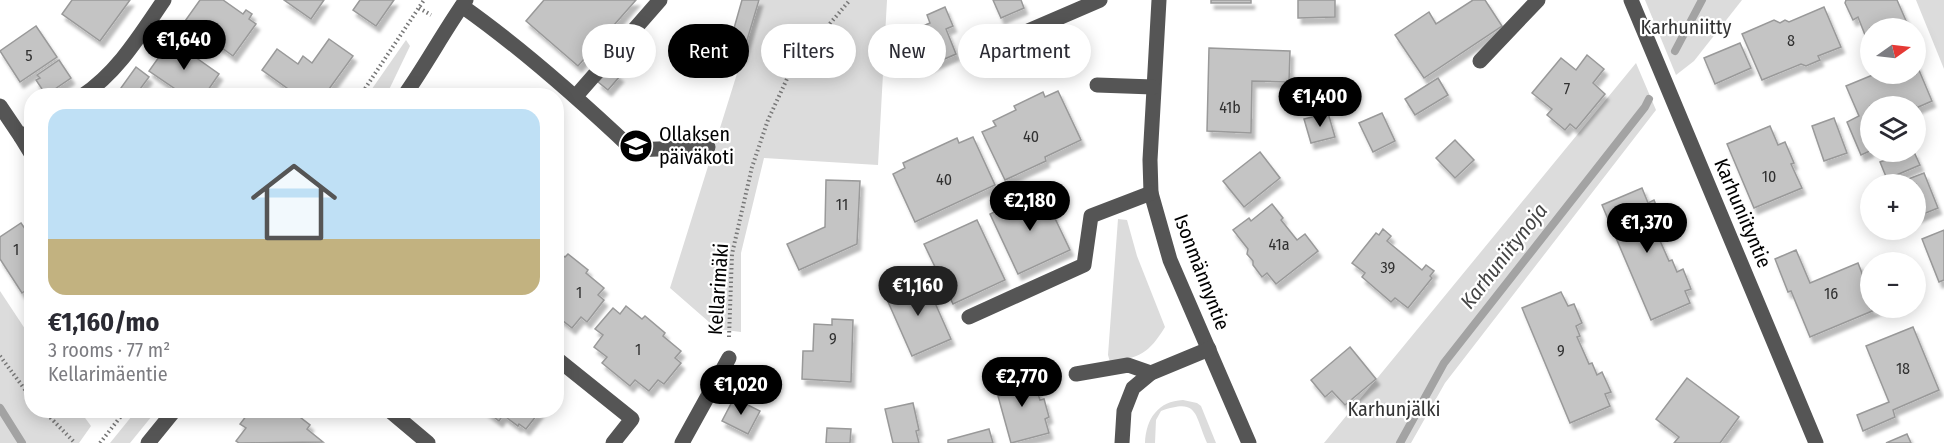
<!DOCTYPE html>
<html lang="en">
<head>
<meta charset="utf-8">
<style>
  body { margin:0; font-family:"Fira Sans Condensed",sans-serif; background:#f2f2f3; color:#2b2b33; height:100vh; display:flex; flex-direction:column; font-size:22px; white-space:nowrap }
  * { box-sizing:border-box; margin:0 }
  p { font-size:20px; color:#7c7c81 }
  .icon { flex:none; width:33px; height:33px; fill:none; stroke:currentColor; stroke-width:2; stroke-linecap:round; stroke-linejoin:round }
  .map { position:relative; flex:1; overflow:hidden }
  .drawer { position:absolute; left:24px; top:88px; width:540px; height:330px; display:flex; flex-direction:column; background:#fff; border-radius:24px; box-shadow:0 3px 15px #0003 }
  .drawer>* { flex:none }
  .guide { position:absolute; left:582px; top:24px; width:570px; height:54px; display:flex; gap:12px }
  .needle { width:39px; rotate:76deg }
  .tools { position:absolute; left:1860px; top:18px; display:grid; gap:12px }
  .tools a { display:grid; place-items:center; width:66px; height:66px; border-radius:50%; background:#fff; box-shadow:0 3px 15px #0003; font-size:30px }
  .price { position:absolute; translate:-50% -51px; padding:0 14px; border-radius:21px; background:#000; color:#fff; font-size:20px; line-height:39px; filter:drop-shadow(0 2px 3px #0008) }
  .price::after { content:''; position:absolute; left:50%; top:36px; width:18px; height:14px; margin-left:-9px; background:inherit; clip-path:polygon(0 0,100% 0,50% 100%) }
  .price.current { background:#222; color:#fff }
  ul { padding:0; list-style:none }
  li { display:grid; align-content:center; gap:12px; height:318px; padding:0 24px }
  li+li { border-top:2px solid #e1e1e2 }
  li span { display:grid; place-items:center; height:186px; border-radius:18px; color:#555 }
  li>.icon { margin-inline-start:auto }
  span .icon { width:108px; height:108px; fill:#fffc; stroke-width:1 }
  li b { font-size:26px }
  .pill { padding:0 21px; border-radius:27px; background:#fff; box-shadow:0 3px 15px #0003; font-size:21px; line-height:54px }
  .pill.current { background:#000; color:#fff }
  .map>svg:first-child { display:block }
  .green { fill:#dcdcdc }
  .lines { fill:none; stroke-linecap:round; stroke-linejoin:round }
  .stream { stroke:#a3a3a3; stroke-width:8 }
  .building { fill:#c4c4c4; stroke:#999; stroke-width:1.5; filter:url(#shadow) }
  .path { stroke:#777; stroke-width:4; stroke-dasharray:1.5 3; stroke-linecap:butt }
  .minor { stroke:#555; stroke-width:15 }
  .labels { text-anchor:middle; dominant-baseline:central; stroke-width:4.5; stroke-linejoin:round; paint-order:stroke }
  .number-label { font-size:16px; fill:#313131 }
  .park-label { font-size:20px; fill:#333; stroke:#fff }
  .poi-label { font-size:20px; fill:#000; stroke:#fff; text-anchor:start }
  .street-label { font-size:20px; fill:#000; stroke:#fff }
  .water-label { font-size:21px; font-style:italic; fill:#444; stroke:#fff }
</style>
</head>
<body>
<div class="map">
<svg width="1944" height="443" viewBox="0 0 1944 443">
  <defs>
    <filter id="shadow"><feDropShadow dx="3.5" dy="6" stdDeviation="1.5" flood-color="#0004"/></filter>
  </defs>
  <rect width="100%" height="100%" fill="#fff"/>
  <g class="green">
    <polygon points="760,0 887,0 878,165 764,158 741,253 741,332 717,329 670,288"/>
    <polygon points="1645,0 1742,0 1694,61 1676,75"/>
    <polygon points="1916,0 1944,0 1944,69"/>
    <polygon points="406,40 410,46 386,96 367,96"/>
    <polygon points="1636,63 1656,110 1445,383 1411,443 1324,443"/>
    <path d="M1118,219L1127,220L1137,256L1165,327C1149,353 1140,358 1110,362L1108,355Z"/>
    <polygon points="0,291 31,338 32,411 80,411 91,426 79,443 0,443"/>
    <path d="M1183,400L1197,403L1201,406L1216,443H1207C1194,413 1198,398 1161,411L1156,420L1155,443H1145C1146,419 1158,401 1183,400Z"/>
    <polygon points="136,411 156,411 130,443 110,443"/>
  </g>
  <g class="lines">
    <g class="stream">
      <polyline points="1675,51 1702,0"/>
      <polyline points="0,408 22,443"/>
      <polyline points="1400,443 1444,363 1645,107 1649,99"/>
    </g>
  </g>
  <g class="building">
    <polygon points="72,0 130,0 100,41 62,14"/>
    <polygon points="200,0 223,0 243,14 246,10 252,14 249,19 256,24 233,56 185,21"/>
    <polygon points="284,0 324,0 311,19"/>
    <polygon points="360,0 394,0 376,26 353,10"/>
    <polygon points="544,0 636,0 578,66 526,21"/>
    <polygon points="742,0 759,0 742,57 727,53"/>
    <polygon points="993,0 1021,0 1024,8 1001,18"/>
    <rect x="1211" y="0" width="40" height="3"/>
    <polygon points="1298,0 1335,0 1335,17 1298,18"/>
    <polygon points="1473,0 1485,0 1502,26 1424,78 1395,35 1429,12 1436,24"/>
    <polygon points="1846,0 1897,0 1907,23 1895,28 1870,28 1870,39 1867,40 1858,17 1853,20 1845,3"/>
    <polygon points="945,7 953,26 946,29 956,54 924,68 909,32 930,23 927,15"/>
    <polygon points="1824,7 1841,47 1818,56 1820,60 1806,66 1801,64 1762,80 1742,34 1774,20 1780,23 1785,20 1789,22"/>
    <polygon points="36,26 57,57 20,82 0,51"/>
    <polygon points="329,39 353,56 324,96 298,96 262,70 277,49 298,64 303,56 312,63"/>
    <polygon points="171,40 219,74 204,96 179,96 181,93 149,71"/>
    <polygon points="1740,43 1751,68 1715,84 1704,58"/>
    <polygon points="1209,48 1290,51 1289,82 1252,81 1251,133 1207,131"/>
    <polygon points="1587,55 1604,69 1593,83 1605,94 1576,129 1570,124 1565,130 1547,115 1552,109 1532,93 1561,58 1576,70"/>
    <polygon points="59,60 71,78 46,95 36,80 40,78 37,75"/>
    <polygon points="1916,63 1932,101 1916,108 1916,106 1870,106 1870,151 1861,155 1847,122 1859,116 1846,86 1875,74 1916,74"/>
    <polygon points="136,67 149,77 135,96 123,96 118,92"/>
    <polygon points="610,68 620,76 608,90 598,82"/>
    <polygon points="1438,78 1448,95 1415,115 1405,99"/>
    <polygon points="1058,91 1081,140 1045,157 1046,161 1005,180 982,132 996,126 993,121 1016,110 1014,106 1043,92 1045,97"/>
    <polygon points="1328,113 1335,137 1311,143 1304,119"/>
    <polygon points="1382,113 1395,141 1373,152 1359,123"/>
    <polygon points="1834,118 1847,153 1824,161 1812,126"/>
    <polygon points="1770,126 1778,145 1785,142 1794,163 1791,164 1802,188 1754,208 1727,144"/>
    <polygon points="973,137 995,185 915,222 893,174 905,168 903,163 957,138 959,143"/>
    <polygon points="1455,140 1474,160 1455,178 1436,158"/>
    <polygon points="1260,152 1280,178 1244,207 1223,181"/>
    <polygon points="1907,152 1914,152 1920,165 1887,179 1880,162"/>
    <polygon points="1924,173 1938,208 1916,217 1916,184 1895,184"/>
    <polygon points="826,180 860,181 857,244 799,270 787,244 825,227"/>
    <polygon points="1642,188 1648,203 1654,200 1662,220 1656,223 1660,233 1657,234 1669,261 1672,260 1677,272 1683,269 1691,289 1685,291 1690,303 1651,320 1602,205"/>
    <polygon points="1041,189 1070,250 1018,274 990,214"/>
    <polygon points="1272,204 1283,218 1281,220 1297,240 1305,234 1318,251 1276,284 1267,273 1262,277 1253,265 1253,261 1247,254 1248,249 1233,230 1249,218 1251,221"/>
    <polygon points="977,220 1005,280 953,304 924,244"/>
    <polygon points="21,223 32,239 32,286 22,293 0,259 0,237"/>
    <polygon points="1383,229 1391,236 1387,241 1422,270 1426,265 1434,271 1430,276 1432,278 1408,308 1395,298 1391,302 1362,277 1365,273 1352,263 1376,233 1379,235"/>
    <polygon points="1944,230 1944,280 1939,282 1922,239"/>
    <polygon points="556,250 565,257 568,254 588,270 586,273 604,288 598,295 604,300 587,322 581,317 572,328 558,317 556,319"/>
    <polygon points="1796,250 1810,283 1858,263 1870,294 1870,308 1877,309 1810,337 1791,291 1788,292 1775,259"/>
    <polygon points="924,278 951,339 912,356 885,295"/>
    <polygon points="1561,292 1568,306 1574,304 1582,323 1576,326 1580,336 1577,337 1589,364 1592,363 1597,375 1602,372 1611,392 1605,394 1610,406 1570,423 1522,308"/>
    <polygon points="626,306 642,319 645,316 665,333 663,336 681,351 675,358 681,363 664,384 658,380 649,391 635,380 630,386 602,363 607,357 594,347 603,335 595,329 613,308 620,314"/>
    <polygon points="832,319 853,320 851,382 802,379 803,351 813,351 814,324 832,325"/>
    <polygon points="1913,327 1939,390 1893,410 1895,417 1863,431 1857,415 1889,402 1866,346"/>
    <polygon points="1350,347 1376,379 1345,405 1332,391 1325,397 1311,380"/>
    <polygon points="1027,371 1031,387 1035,385 1040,400 1044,399 1049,417 1045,419 1049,433 1011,443 998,396 1002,395 998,380"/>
    <polygon points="1687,378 1739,417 1720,443 1674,443 1679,437 1656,419"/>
    <polygon points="734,398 760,411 748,434 722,421"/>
    <polygon points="913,403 919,430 916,431 919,443 893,443 885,409"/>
    <polygon points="250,411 284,411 287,414 292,411 310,425 307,429 323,442 239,443 236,441 246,428 240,424"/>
    <polygon points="486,411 540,411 526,429 519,424 518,426 503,415 499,421"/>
    <polygon points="827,428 851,429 850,443 826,443"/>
    <polygon points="989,429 993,443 948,443 948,440"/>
    <polygon points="1907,434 1911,443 1886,443"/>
  </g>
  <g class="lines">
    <g class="path">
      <polyline points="419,8 431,15"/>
      <polyline points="360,96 424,0"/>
      <polyline points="729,337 732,254 752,167 768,120 792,68 850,0"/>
      <polyline points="0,356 32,399"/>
      <polyline points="44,411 75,443"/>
      <polyline points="100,443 125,411"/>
    </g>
    <g class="minor">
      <polyline points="1159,0 1150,160 1151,193 1170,260 1249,443"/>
      <polyline points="1631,0 1816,443"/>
      <path d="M462,6C523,49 579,99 633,150L708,147"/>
      <polyline points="1005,41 1100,0"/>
      <polyline points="1480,61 1538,0"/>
      <polyline points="1097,85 1153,87"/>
      <path d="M82,96C118,72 140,35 164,0"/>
      <path d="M404,96C426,65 444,31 466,0"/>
      <polyline points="576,96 660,0"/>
      <polyline points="0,106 21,137 32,130"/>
      <polyline points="21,137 32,155"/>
      <polyline points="969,317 1084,265 1091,216 1151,193"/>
      <polyline points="556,358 632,419 613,443"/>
      <polyline points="1076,374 1128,365 1151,373"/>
      <polyline points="390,411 428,443"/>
      <polyline points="148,443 174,411"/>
      <polyline points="682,443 729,358"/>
      <polyline points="1122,443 1124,411 1133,388 1151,373 1209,349"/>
    </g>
  </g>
  <defs>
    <g id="school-disc" transform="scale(1.725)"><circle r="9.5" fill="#000" stroke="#fff"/><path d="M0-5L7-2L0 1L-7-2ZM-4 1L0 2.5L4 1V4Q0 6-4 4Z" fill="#fff"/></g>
  </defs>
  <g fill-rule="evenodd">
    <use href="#school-disc" x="636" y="146"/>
  </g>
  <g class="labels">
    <g class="number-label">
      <text x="1791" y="40">8</text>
      <text x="29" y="55">5</text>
      <text x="1567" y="88">7</text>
      <text x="1230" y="107">41b</text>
      <text x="1031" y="136">40</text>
      <text x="1769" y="176">10</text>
      <text x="944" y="179">40</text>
      <text x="842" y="204">11</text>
      <text x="1279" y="244">41a</text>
      <text x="16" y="249">1</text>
      <text x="1388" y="267">39</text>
      <text x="579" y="292">1</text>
      <text x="1831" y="293">16</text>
      <text x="833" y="338">9</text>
      <text x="638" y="349">1</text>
      <text x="1561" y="350">9</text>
      <text x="1903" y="368">18</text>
    </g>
    <g class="park-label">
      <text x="1686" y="27">Karhuniitty</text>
      <text x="1394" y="409">Karhunjälki</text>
    </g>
    <g class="poi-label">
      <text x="659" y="134">Ollaksen<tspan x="659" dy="23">päiväkoti</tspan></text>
    </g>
    <g class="street-label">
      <text transform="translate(1743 213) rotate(67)">Karhuniityntie</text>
      <text transform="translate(1202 272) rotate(69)">Isonmännyntie</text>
      <text transform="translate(718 289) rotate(-86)">Kellarimäki</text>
    </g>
    <g class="water-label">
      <text transform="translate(1504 256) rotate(-52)">Karhuniitynoja</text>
    </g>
  </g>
</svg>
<div class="tools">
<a><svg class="needle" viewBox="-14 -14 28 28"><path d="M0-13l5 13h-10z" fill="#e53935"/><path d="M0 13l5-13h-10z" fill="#7c7c81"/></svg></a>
<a><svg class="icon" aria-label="layers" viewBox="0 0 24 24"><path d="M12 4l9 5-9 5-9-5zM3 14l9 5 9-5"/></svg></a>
<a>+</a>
<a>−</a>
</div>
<b class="price" style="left:184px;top:71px">€1,640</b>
<b class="price" style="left:1320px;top:128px">€1,400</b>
<b class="price" style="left:1030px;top:232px">€2,180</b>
<b class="price" style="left:1647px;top:254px">€1,370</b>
<b class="price current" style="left:918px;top:317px">€1,160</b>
<b class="price" style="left:1022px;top:408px">€2,770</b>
<b class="price" style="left:741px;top:416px">€1,020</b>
<div class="guide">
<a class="pill">Buy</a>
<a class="pill current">Rent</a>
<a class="pill">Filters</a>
<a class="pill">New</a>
<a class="pill">Apartment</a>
</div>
<section class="drawer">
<ul>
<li><span style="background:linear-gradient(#bfe0f5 70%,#c2b280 0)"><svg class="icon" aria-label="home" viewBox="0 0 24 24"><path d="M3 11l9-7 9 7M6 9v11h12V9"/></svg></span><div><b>€1,160/mo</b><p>3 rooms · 77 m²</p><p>Kellarimäentie</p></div></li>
</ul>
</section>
</div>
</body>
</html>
